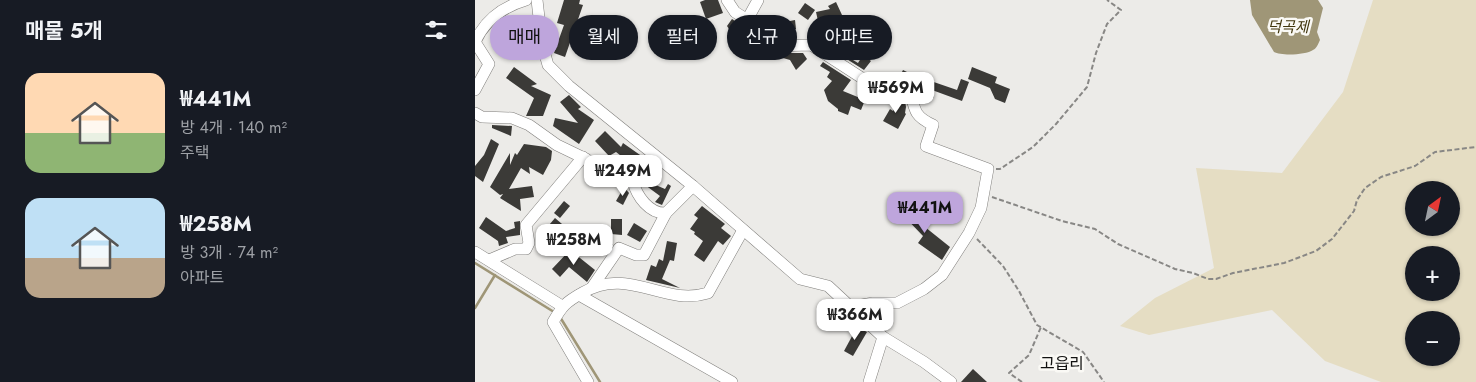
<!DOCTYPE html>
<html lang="ko">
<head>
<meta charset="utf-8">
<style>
  body { margin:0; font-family:Jost,"Noto Sans KR",sans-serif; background:#20242c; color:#f1f3f6; height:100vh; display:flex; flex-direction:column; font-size:19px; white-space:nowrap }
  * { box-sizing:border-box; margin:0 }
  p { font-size:16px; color:#9ea1a6 }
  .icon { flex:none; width:28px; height:28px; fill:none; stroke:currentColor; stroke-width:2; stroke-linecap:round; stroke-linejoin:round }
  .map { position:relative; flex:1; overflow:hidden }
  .side { display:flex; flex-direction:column; background:#171b24; width:475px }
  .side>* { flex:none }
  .guide { position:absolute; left:15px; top:15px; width:475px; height:45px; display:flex; gap:10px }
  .needle { width:32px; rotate:33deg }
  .buttons { position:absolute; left:930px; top:181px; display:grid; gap:10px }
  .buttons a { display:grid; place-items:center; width:55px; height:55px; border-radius:50%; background:#171b24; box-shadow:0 1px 4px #0004; font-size:25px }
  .price { position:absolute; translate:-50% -42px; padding:0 11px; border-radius:10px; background:#fff; color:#222; font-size:16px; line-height:32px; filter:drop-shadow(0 1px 2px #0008) }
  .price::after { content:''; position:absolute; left:50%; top:30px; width:15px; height:11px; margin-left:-8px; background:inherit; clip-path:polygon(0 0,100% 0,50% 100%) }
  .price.active { background:#bea5dc; color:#111 }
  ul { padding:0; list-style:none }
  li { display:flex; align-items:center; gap:15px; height:125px; padding:0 25px }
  li span { display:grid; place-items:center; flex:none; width:140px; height:100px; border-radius:15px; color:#555 }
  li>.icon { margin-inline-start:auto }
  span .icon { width:60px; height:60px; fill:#fffc; stroke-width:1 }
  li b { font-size:21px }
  h2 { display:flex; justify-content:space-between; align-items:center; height:60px; padding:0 25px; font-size:21px }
  .tag { padding:0 18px; border-radius:22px; background:#171b24; box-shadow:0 1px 4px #0004; font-size:18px; line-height:45px }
  .tag.active { background:#bea5dc; color:#111 }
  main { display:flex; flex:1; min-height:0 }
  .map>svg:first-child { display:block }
  .green { fill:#e5ddc3; fill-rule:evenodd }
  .water { fill:#9f9677 }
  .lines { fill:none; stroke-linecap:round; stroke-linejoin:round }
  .stream { stroke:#9f9677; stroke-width:2.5 }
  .building { fill:#3b3a37 }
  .minor-casing { stroke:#807f7c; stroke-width:12 }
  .path { stroke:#888785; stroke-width:2; stroke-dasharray:5 2.5; stroke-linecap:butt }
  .minor { stroke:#fff; stroke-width:11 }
  .labels { text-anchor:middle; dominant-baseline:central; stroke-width:5; stroke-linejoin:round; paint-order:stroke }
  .water-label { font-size:15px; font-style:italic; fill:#40350c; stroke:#faf9f5 }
  .quarter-label { font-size:16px; fill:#121211; stroke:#faf9f5 }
</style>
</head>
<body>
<main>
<section class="side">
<h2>매물 5개<svg class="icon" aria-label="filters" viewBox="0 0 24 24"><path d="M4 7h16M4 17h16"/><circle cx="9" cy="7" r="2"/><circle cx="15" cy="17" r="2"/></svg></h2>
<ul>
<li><span style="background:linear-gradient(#ffd9b3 60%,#8fb573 0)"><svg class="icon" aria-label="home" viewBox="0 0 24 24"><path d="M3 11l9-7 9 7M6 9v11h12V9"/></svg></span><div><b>₩441M</b><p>방 4개 · 140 m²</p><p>주택</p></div></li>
<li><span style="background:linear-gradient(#bfe0f5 60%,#b9a48a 0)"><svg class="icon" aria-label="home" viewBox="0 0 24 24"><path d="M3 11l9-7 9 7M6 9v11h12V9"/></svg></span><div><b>₩258M</b><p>방 3개 · 74 m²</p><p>아파트</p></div></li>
</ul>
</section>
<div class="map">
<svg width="1001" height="382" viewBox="0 0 1001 382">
  <rect width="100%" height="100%" fill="#ecebe8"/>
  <path class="green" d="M898,0H1001V382H906L850,361L797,310L674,335L645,326L680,298L739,268L721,168L807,173L868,92ZM939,190H976V228H939ZM939,255H976V292H939ZM939,320H976V358H939Z"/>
  <path class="water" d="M775,0H843L848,8L842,32L845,40C843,44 842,48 838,50C831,55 806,56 799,52L777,15Z"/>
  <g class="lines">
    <g class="stream">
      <polyline points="0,263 79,312"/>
      <polyline points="0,308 20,275"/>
      <polyline points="85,317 125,382"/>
    </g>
  </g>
  <g class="building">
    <polygon points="89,0 105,0 104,4 108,5 90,57 79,53 89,25 82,23"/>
    <polygon points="230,0 243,0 248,13 231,19 225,2"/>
    <polygon points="361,2 367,15 359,19 370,32 377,26 373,21 377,18 393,35 400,30 409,42 396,52 385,37 384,38 380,34 365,47 349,27 345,30 341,12 355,9 353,6"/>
    <polygon points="330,3 340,10 333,20 323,13"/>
    <polygon points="257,19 269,27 281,41 274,50 260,39 258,41 252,36 256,32 252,26"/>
    <polygon points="320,20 321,29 306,31 305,23"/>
    <polygon points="215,32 222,41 203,53 196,44"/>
    <polygon points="310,53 328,53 332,59 321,70 315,60 308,58"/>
    <polygon points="368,54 383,63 388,55 396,61 389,70 367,56"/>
    <polygon points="348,62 376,80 368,91 390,100 386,110 376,106 373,115 363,111 363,109 353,101 349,90 357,81 352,77 355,72 345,66"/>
    <polygon points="39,67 62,84 56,86 76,95 68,116 51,116 59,98 31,78"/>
    <polygon points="497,67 522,77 520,83 535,89 530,103 520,99 515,88 493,79"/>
    <polygon points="428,70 450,81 450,79 482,90 486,79 494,82 487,101 457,90 459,98 445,101 440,78 437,88 426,84 427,82 423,80"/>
    <polygon points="94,95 106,107 103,109 119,120 104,144 78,126 80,118 103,123 85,102"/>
    <polygon points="422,98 430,101 431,107 430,113 431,114 423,129 408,121 415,109 418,111"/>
    <polygon points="17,125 37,126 36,136 17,128"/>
    <polygon points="130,131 146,147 148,143 185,169 176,183 190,189 193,184 196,186 187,205 180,202 185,196 166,182 175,171 156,158 154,162 141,152 134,156 120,141"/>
    <polygon points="16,139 24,144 8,182 0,176 0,166 9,155"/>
    <polygon points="49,144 71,147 77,151 76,160 68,175 54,167 55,174 46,168 34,189 57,186 59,197 45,199 46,211 25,198 28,194 25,195 15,187 35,153 35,165 40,153 42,155"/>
    <polygon points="149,187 154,193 148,205 141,201"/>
    <polygon points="474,198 487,204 481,218 468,212"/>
    <polygon points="89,201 95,206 85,218 79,213"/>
    <polygon points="432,203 448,220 445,223 475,247 467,260 443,243 448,236 424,211"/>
    <polygon points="227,206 250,224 246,228 256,236 248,245 243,241 229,262 219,255 228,241 219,234 220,232 215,229 223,218 219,215"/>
    <polygon points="11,217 31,231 40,228 39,222 45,221 45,235 31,237 33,243 24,246 23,241 4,228"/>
    <polygon points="80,218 87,224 76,237 69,231"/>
    <polygon points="136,219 147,219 147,235 136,234"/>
    <polygon points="159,223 172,231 165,242 152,235"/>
    <polygon points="121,241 138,244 131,253 119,251"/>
    <polygon points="192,241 202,243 199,261 195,260 187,279 205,288 171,280 176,265 181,267 184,259 188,261"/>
    <polygon points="95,250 120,270 112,282 94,267 85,277 77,269"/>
    <polygon points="382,327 392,332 378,356 369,351"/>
    <polygon points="498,369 512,382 486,382"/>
  </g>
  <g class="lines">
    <g class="minor-casing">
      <g id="minor">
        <polyline points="62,0 67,44 73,65 94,86 218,186 325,279 353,286 408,337 394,382"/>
        <path d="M252,0L260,12L274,21L292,43L299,46L336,45L390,80L436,95C440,112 441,117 458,125L451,146L513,169L506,208L494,233L467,275L449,289L422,303H398L376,307"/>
        <polyline points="272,20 283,0"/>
        <path d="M0,42C10,20 27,7 51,0"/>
        <polyline points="0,90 14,64 0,42"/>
        <path d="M0,113L7,117L37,118L54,125L82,145L111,159L127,172L158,182C162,196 174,214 191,213L218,186"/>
        <polyline points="0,252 87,306"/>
        <polyline points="14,260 40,249 51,249 54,243 51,225 108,157"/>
        <polyline points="118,286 144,248 161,255 169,255 191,213"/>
        <polyline points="104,295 257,382"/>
        <polyline points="408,337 449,362 476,382"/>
        <path d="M113,382L78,322C87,306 91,302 107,293C154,265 188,307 233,293L268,230"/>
      </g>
    </g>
    <g class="path">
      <polyline points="521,169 525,169 558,147 581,124 612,87 621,53 632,24 646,10 632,0"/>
      <polyline points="517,197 587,221 620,229 643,244 700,269 718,273 733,279 741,279 758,273 809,263 841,251 857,239 879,211 882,200 890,188 906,177 940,166 960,152 1001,147"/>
      <polyline points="502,239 528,266 544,291 562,325 608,352 629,382"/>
      <polyline points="547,382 534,373 554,355 566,327"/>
    </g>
    <use href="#minor" class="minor"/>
  </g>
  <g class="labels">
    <g class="water-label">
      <text x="813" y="27">덕곡제</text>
    </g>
    <g class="quarter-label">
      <text x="587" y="363">고읍리</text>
    </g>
  </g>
</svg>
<div class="buttons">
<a><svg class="needle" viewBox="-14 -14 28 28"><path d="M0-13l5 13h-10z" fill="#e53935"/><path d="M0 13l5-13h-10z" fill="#9ea1a6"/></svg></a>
<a>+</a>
<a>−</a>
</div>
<b class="price" style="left:421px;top:114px">₩569M</b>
<b class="price" style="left:148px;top:197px">₩249M</b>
<b class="price active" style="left:450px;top:234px">₩441M</b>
<b class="price" style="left:99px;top:266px">₩258M</b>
<b class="price" style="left:380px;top:341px">₩366M</b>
<div class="guide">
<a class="tag active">매매</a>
<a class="tag">월세</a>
<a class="tag">필터</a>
<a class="tag">신규</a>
<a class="tag">아파트</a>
</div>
</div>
</main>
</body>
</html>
